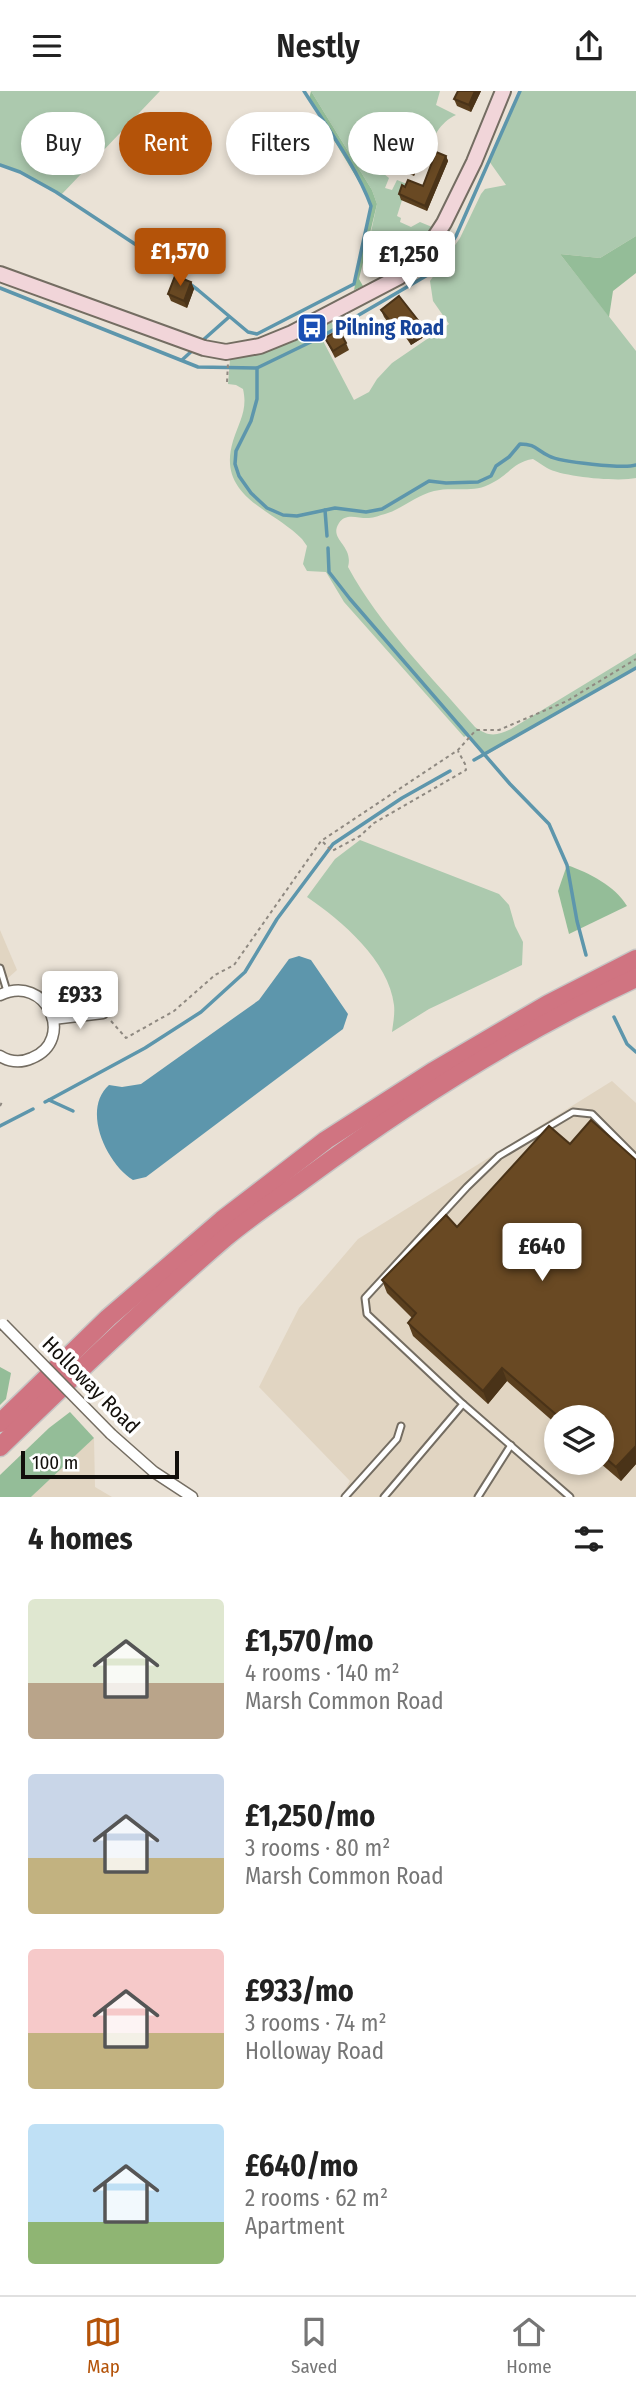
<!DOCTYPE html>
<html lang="en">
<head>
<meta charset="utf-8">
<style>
  body { margin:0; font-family:"Fira Sans Condensed",sans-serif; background:#f6f6f6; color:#222; height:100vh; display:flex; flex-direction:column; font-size:26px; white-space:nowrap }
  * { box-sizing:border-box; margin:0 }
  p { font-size:23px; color:#767676 }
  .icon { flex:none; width:38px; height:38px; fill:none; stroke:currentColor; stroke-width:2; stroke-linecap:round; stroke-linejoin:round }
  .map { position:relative; height:1406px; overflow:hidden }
  .side { display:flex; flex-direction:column; background:#fff; flex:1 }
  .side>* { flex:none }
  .banner { position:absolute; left:21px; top:21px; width:595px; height:63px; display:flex; gap:14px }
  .buttons { position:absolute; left:544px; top:1314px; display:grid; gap:14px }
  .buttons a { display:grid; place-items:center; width:70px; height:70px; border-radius:50%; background:#fff; box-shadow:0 4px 10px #0003; font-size:35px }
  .scale { position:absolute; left:21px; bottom:18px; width:158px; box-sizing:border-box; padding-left:7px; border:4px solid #120f0b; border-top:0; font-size:19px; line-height:24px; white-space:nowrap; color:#120f0b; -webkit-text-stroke:5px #fff; paint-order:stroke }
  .price { position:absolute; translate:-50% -60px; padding:0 16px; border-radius:7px; background:#fff; color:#222; font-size:23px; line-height:46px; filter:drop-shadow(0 2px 4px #0008) }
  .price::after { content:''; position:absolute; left:50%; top:42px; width:21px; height:16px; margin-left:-10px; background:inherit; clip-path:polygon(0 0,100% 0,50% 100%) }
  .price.selected { background:#b45309; color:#fff }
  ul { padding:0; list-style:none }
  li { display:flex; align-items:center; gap:21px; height:175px; padding:0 28px }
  li span { display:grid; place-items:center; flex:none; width:196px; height:140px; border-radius:7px; color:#555 }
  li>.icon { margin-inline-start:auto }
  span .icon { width:84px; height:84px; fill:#fffc; stroke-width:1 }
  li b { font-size:30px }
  h2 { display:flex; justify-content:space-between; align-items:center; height:84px; padding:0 28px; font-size:30px }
  .pill { padding:0 24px; border-radius:32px; background:#fff; box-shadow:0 4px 10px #0003; font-size:24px; line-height:63px }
  .pill.selected { background:#b45309; color:#fff }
  header { display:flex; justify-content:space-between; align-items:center; height:91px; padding:0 28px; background:#fff; font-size:32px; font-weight:600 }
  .dock { display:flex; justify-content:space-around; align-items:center; height:98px; border-top:2px solid #e0e0e0; background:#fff; font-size:19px; color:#767676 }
  .dock a { display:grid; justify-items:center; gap:4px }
  .dock .selected { color:#b45309 }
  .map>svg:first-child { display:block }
  .built { fill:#e1d5c2; fill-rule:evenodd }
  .green { fill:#acc9ae }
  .forest { fill:#94bd98 }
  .water { fill:#5d96ac }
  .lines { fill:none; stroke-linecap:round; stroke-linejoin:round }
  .stream { stroke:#5d96ac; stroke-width:3.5 }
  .service-casing { stroke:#746d62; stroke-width:9 }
  .minor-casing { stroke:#746d62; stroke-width:13 }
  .secondary-casing { stroke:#746d62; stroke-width:18 }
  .motorway-casing { stroke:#c6c5c4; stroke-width:21 }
  .path { stroke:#8f8981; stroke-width:2; stroke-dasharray:3.5 3.5; stroke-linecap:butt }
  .service { stroke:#fff; stroke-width:5 }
  .minor { stroke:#fff; stroke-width:10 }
  .secondary { stroke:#f1d5d9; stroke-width:14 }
  .motorway { stroke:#d07481; stroke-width:18 }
  .minor-bridge-casing { stroke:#746d62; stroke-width:13; stroke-linecap:butt }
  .minor-bridge { stroke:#fff; stroke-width:10 }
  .wall { fill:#5a3f1e }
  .shaded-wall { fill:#4a3318 }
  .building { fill:#694923; stroke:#4a3318; stroke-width:2 }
  .labels { text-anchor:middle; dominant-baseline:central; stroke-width:7; stroke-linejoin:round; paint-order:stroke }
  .transit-label { font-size:21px; font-weight:bold; fill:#164399; stroke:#fff; text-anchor:start }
  .street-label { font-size:21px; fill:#120f0b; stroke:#fff }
</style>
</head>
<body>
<header><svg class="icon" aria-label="menu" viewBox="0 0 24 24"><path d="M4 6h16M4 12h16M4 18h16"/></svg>Nestly<svg class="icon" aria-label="share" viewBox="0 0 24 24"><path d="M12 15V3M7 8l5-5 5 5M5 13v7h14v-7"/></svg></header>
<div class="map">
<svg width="636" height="1406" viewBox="0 0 636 1406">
  <rect width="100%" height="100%" fill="#eae2d6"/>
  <g class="built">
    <polygon points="0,839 17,879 0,894"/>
    <path d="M612,990L636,1012V1406H341L350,1390L259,1296L299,1217L358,1148ZM556,1326H602V1372H556Z"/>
    <polygon points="94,1347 95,1396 112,1406 31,1406"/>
  </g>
  <g class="green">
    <polygon points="0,0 160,0 61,104 20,81 0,74"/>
    <path d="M311,0H440L436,14L456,24C439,32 434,46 426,62L417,57L409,71L392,65L384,83L389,87L385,97L392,99L397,89L407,93L397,125L401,127L400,131L411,136L420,131L432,136L411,162L387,181L363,178L377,113L372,99Z"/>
    <path d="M520,0H636V145L600,167L560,163L636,260V387C619,391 562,386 547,377C542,374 538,371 533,368C513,371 509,384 492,392C474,403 453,395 434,400C417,404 402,418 385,423C380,424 374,427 369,427C359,428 346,421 339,432C328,449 354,454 348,476C380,535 431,585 475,636C488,646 497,645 511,638L636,562V577L486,664L469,643L464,646L344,511L326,481L307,480L303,473L307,455L302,448C273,418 216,406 233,350C239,331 248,319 243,298L236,294L228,293L230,268L330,228L335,238L321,246L354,309L369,301L377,288L392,272L449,233L433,210L430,190L460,147L481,103L485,98L506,94L489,70Z"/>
    <path d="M360,749L499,803L509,814L515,835L523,851L522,874L429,918L392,941C393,933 395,923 394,914C389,870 342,830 307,806L335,768Z"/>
  </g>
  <g class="forest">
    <polygon points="311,0 372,99 377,113 359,188 363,195 354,199 371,115 367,104 309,8"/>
    <polygon points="636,145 636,182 613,200 609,226 560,163 600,167"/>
    <path d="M567,774C589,782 614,794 627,815L569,843L558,800Z"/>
    <polygon points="0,1276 11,1282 6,1308 0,1314"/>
    <polygon points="70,1321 94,1347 31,1406 0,1406 0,1384 49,1337"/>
  </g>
  <path class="water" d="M299,865L311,869L348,923L343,938L146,1086L133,1089C107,1073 81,1019 109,994L122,996L141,993L259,909L289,868Z"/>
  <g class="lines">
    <g class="stream">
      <path d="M0,74L20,81L56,101L150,163L198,199L248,241L257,243L354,193L371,115C357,76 326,35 304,0"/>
      <polyline points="0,197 198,276 257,277 321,246 431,182 456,145 520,0"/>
      <polyline points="202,250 229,226"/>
      <polyline points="182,269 194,258"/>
      <path d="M257,277V308L251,330L236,360L235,373L239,385L251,402L267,417L283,424L297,425L335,417L366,421L382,418L429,390L446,392L478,391L491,385L496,375L509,366L520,353C536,353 536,359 549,365C560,371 624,378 636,374"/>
      <polyline points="325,419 327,445"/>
      <polyline points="328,457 329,481 350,508 510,693 549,733 567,774 577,830 586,864"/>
      <polyline points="474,669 636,577"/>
      <polyline points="614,926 627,953 636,961"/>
      <polyline points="49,1009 145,957 201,921 245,881 277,828 333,753 402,707 450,680"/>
      <polyline points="45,1011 49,1009 73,1020"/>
      <polyline points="0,1035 33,1018"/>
    </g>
    <g class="service-casing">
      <g id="service">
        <polyline points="0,877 7,900"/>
        <polyline points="345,1406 397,1348 401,1335"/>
        <polyline points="384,1406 463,1313"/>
        <polyline points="478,1406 511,1354"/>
        <polyline points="570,1406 463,1313 367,1223 365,1207 467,1096 499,1065 573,1021 592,1023 636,1067"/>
      </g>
    </g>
    <g class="minor-casing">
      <g id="minor">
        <path d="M0,904C47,882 76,949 32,967C21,972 10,971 0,965"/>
        <polyline points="53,928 103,922"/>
        <polyline points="111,1343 154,1381 192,1406"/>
      </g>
    </g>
    <g class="secondary-casing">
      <polyline id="secondary" points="0,183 204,257 226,261 260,255 292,242 399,186 425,161 444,132 474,71 503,0"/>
    </g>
    <g class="motorway-casing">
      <g id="motorway">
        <polyline points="0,1332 108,1227 222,1129 326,1049 432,981 548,913 636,868"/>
        <path d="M0,1356C73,1285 147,1214 225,1147C250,1126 279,1107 306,1087C409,1011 519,941 636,887"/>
      </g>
    </g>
    <g class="path">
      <polyline points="227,291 228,272"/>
      <polyline points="323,751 332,760 360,745 374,732 466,679 465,673 458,660"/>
      <polyline points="111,930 126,947 174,920 215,884 234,874 321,750 458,659 476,639 499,639 567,610 636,568"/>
      <polyline points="0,1015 2,1011"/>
    </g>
    <use href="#service" class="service"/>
    <use href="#minor" class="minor"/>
    <use href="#secondary" class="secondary"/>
    <use href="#motorway" class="motorway"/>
    <g class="minor-bridge-casing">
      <polyline id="minor-bridge" points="3,1233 111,1343"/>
    </g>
    <use href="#minor-bridge" class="minor-bridge"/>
  </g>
  <g class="wall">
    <polygon points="458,0 481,0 471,21 457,15 454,8"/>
    <polygon points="446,65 448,70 427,120 401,109 399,103 405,96 423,95"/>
    <polygon points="416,73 417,77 414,85 403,80 402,77"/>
    <polygon points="191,191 194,198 187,217 171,210 168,203"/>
    <polygon points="381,219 424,237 427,244 411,254 398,235 393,238 384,226"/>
    <polygon points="325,247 346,252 349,259 335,267"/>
    <polygon points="570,1053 636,1069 636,1373 621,1390 600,1372 602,1372 602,1326 556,1326 556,1333 507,1290 488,1313 413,1245 408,1232 412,1227 387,1202 382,1189 457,1136"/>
  </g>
  <g class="shaded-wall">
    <polygon points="475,0 481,0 471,21 469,14"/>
    <polygon points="446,65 448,70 427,120 425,115"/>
    <polygon points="416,73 417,77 414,85 412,81"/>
    <polygon points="191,191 194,198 187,217 184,210"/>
    <polygon points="395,228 398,235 393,238 391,231"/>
    <polygon points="424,237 427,244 411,254 408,247"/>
    <polygon points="502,1277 507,1290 488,1313 483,1300"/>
    <polygon points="636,1355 636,1373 621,1390 616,1376"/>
  </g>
  <g class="building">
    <polygon points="458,0 475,0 469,14 454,8"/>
    <polygon points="436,61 446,65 425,115 399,103 402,94 405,96 408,89 423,95"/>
    <polygon points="405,69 416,73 412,81 402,77"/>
    <polygon points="175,185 191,191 184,210 168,203"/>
    <polygon points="399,205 424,237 408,247 395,228 391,231 381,219"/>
    <polygon points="339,239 346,252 333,260 325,247"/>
    <polygon points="591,1029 636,1069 636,1355 616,1376 602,1364 602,1326 559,1326 502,1277 483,1300 408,1232 416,1222 382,1189 446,1124 457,1136 549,1035 570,1053"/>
  </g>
  <defs>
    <g id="bus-square" transform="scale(1.575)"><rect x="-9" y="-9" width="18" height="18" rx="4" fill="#1a4fb4" stroke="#fff"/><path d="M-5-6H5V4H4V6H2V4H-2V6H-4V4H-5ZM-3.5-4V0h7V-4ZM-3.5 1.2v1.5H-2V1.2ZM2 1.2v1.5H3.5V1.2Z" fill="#fff"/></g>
  </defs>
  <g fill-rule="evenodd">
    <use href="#bus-square" x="312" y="237"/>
  </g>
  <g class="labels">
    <g class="transit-label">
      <text x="335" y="237">Pilning Road</text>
    </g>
    <g class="street-label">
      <text transform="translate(91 1294) rotate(45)">Holloway Road</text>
    </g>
  </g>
</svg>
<div class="buttons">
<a><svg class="icon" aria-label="layers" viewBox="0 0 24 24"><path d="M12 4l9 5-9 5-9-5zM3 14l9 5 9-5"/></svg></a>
</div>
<div class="scale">100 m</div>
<b class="price selected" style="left:180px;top:197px">£1,570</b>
<b class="price" style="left:409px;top:200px">£1,250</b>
<b class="price" style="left:80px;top:940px">£933</b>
<b class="price" style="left:542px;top:1192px">£640</b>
<div class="banner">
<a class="pill">Buy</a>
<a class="pill selected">Rent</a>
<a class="pill">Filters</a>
<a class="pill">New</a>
</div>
</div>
<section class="side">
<h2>4 homes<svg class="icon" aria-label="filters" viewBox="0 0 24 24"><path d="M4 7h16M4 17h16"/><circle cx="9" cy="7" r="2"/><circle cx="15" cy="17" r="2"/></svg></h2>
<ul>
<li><span style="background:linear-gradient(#dfe7d0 60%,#b9a48a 0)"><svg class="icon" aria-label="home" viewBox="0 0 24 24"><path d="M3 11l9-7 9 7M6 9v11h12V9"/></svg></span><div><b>£1,570/mo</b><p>4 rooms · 140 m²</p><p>Marsh Common Road</p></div></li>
<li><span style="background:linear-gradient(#c9d6e8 60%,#c2b280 0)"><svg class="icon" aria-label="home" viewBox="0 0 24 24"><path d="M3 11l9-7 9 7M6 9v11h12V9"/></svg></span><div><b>£1,250/mo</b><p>3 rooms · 80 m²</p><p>Marsh Common Road</p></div></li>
<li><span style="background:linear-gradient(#f6c9c9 60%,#c2b280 0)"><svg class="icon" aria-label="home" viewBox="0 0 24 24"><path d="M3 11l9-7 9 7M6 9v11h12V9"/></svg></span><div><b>£933/mo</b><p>3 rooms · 74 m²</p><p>Holloway Road</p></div></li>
<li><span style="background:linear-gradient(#bfe0f5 70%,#8fb573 0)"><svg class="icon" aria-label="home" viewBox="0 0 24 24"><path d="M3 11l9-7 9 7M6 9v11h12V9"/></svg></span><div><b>£640/mo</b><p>2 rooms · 62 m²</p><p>Apartment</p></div></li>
</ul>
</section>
<nav class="dock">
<a class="selected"><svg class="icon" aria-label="map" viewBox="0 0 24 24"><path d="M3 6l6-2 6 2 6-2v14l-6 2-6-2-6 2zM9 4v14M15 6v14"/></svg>Map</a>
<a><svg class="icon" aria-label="saved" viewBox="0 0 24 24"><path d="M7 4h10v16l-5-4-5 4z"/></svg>Saved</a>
<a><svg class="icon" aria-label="home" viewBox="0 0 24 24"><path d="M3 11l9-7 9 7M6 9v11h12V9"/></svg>Home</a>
</nav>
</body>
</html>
